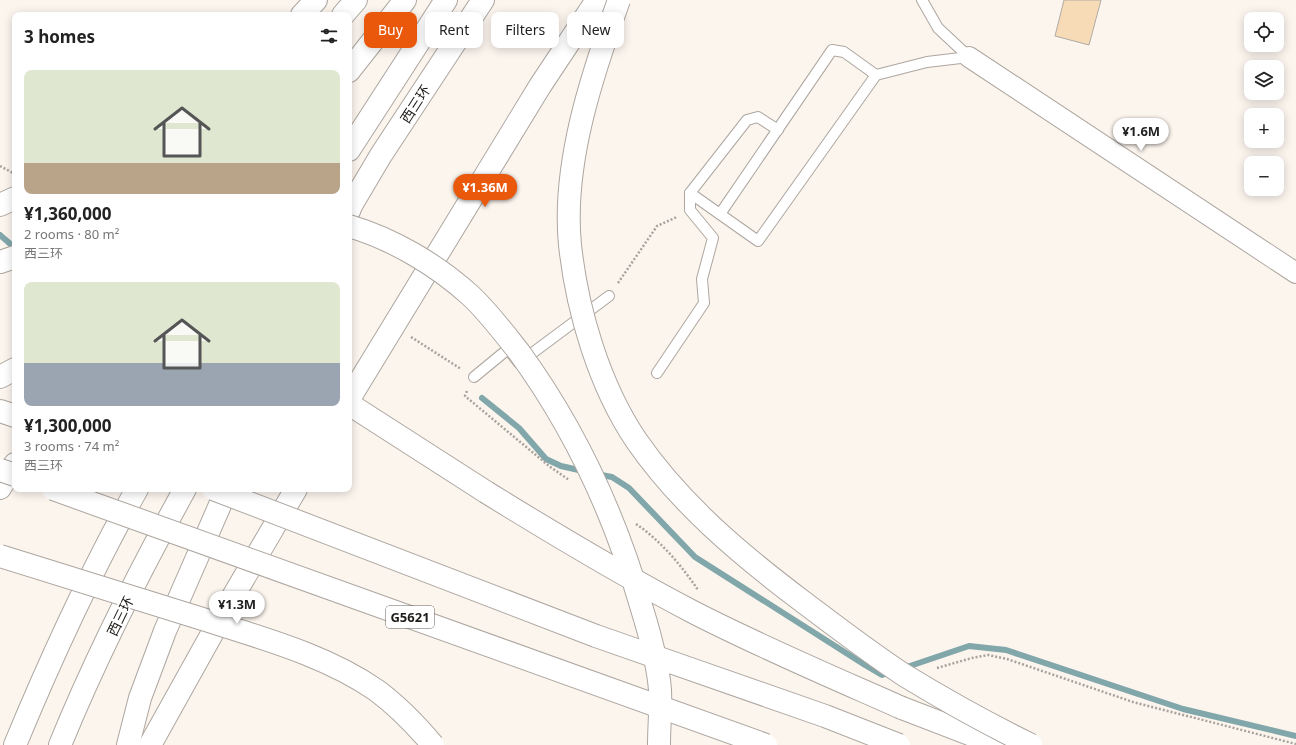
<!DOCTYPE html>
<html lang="en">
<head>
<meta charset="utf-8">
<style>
  body { margin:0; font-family:"Noto Sans","Noto Sans SC",sans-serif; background:#f2f2f2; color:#222; height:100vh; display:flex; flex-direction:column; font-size:15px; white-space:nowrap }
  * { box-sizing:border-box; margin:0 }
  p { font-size:13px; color:#767676 }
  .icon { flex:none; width:22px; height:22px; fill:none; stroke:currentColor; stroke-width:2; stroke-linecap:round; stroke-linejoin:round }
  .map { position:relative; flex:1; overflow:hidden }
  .drawer { position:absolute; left:12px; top:12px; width:340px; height:480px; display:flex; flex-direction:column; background:#fff; border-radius:8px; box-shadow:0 2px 10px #0003 }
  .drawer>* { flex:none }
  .guide { position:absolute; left:364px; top:12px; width:380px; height:36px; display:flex; gap:8px }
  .controls { position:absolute; left:1244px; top:12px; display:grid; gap:8px }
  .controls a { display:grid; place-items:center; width:40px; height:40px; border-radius:8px; background:#fff; box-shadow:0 2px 10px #0003; font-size:20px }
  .price { position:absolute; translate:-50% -34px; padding:0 9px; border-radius:14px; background:#fff; color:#222; font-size:13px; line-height:26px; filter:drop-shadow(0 1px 2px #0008) }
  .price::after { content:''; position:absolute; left:50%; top:24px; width:12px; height:9px; margin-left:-6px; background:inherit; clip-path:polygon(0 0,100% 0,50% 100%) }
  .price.selected { background:#ea580c; color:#fff }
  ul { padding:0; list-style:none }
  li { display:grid; align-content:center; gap:8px; height:212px; padding:0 12px }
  li span { display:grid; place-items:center; height:124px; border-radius:8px; color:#555 }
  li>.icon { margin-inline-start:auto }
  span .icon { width:72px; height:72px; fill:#fffc; stroke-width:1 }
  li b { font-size:17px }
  h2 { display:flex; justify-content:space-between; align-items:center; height:48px; padding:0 12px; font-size:17px }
  .chip { padding:0 14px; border-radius:8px; background:#fff; box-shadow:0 2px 10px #0003; font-size:14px; line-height:36px }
  .chip.selected { background:#ea580c; color:#fff }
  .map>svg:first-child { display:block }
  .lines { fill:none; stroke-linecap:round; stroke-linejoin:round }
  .stream { stroke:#81a7aa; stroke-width:6 }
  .building { fill:#f7dbb7; stroke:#afaaa3 }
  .service-casing { stroke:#ada6a0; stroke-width:12 }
  .minor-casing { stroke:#ada6a0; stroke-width:22 }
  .secondary-casing { stroke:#ada6a0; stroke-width:24 }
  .trunk-casing { stroke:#ada6a0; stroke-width:24 }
  .motorway-casing { stroke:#ada6a0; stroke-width:24 }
  .path { stroke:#a7a29c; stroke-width:2.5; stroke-dasharray:2 2; stroke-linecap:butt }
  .service { stroke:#fff; stroke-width:10 }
  .minor { stroke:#fff; stroke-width:20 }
  .secondary { stroke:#fff; stroke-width:22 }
  .trunk { stroke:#fff; stroke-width:22 }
  .motorway { stroke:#fff; stroke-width:22 }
  .trunk-bridge-casing { stroke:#ada6a0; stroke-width:24; stroke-linecap:butt }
  .motorway-bridge-casing { stroke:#ada6a0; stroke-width:24; stroke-linecap:butt }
  .trunk-bridge { stroke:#fff; stroke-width:22 }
  .motorway-bridge { stroke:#fff; stroke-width:22 }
  .labels { text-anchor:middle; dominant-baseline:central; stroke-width:4; stroke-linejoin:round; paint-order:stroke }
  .shield { fill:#fff; stroke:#62605e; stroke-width:1 }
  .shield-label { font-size:13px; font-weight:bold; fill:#1e1c19 }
  .street-label { font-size:14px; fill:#1e1c19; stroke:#fff }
</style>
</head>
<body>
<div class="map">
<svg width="1296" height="745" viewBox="0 0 1296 745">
  <rect width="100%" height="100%" fill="#fcf5ee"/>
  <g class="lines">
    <g class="stream">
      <polyline points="0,235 15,248"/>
      <polyline points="482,398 519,428 546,459 561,466 583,471"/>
      <polyline points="596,474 612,477 629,488 695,557 865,665 882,675 891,672"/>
      <polyline points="904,668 969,646 1006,650 1183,709 1296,736"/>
    </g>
  </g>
  <polygon class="building" points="1064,0 1101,0 1089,45 1055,36"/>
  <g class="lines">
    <g class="service-casing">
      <g id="service">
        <polyline points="922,0 938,28 969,57"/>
        <polyline points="690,193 758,241 876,75 927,62 969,57"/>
        <polyline points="720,214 832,50 844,52 876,75"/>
        <polyline points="657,373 704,303 702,279 713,238 690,210 690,193 747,120 758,117 778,130"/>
        <polyline points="474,377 508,349 519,363 609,296"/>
      </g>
    </g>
    <g class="minor-casing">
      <polyline id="minor" points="969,57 1296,273"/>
    </g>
    <g class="secondary-casing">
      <g id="secondary">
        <polyline points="302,15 316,0"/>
        <polyline points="0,205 15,198"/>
        <polyline points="349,399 540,86 597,0"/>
        <polyline points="150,745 228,605 296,489"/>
      </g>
    </g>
    <g class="trunk-casing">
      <g id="trunk">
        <polyline points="349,71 405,0"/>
        <polyline points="349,150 446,0"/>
        <polyline points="349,209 381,155 483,0"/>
        <polyline points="0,377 15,369"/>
        <polyline points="349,404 486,492"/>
        <polyline points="0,488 15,464"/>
        <polyline points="902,708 998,745"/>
        <path d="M15,745C51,658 91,571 137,489"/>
        <path d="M60,745C96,657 139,572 185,489"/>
      </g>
    </g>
    <g class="motorway-casing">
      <g id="motorway">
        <polyline points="343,15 356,0"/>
        <polyline points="349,211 352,203"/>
        <polyline points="0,262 15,257"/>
        <polyline points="0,411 15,416"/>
        <polyline points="128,745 140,698 165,631 227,489"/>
      </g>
    </g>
    <g class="path">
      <polyline points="0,166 15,174"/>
      <polyline points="618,283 657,226 677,217"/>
      <polyline points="411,337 461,369"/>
      <polyline points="467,391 465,396 549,466 569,480"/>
      <path d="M636,524C660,540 682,566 698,590"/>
      <polyline points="937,668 972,658 988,655 1007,659 1133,702 1296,744"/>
    </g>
    <use href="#service" class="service"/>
    <use href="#minor" class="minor"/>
    <use href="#secondary" class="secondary"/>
    <use href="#trunk" class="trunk"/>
    <use href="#motorway" class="motorway"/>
    <g class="trunk-bridge-casing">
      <g id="trunk-bridge">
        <path d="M619,0C592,75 562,164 570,245C577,310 599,385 636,440C680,504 741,555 802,601C835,626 869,652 904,675C945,700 988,724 1031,745"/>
        <path d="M349,226C393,239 437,265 471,296C489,313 504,333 519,352C575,429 616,518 642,609C650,635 658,663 660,690C661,708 659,727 659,745"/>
        <path d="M486,492C554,534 622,575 693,612C761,647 832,677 902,708"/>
      </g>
    </g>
    <g class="motorway-bridge-casing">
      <g id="motorway-bridge">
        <polyline points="0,470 15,475"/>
        <polyline points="53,489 766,745"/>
        <polyline points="213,489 596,636 825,716 899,745"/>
        <path d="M0,556C69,578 139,599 209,621C265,639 327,656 376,690C398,706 416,725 433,745"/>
      </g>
    </g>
    <use href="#trunk-bridge" class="trunk-bridge"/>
    <use href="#motorway-bridge" class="motorway-bridge"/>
  </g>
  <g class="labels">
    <rect class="shield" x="386" y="606" width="48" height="22" rx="3"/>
    <g class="shield-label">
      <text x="410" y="617">G5621</text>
    </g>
    <g class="street-label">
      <text transform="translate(415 104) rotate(-57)">西三环</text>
      <text transform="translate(120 616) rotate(-64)">西三环</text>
    </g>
  </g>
</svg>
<div class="controls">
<a><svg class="icon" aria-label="locate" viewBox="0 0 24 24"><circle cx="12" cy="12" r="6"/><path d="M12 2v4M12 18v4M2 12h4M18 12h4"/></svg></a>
<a><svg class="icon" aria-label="layers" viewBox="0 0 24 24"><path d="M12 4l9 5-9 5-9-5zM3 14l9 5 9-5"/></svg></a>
<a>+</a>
<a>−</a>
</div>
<b class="price" style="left:1141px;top:152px">¥1.6M</b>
<b class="price selected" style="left:485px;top:208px">¥1.36M</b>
<b class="price" style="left:237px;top:625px">¥1.3M</b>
<div class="guide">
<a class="chip selected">Buy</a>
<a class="chip">Rent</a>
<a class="chip">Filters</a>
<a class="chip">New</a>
</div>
<section class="drawer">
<h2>3 homes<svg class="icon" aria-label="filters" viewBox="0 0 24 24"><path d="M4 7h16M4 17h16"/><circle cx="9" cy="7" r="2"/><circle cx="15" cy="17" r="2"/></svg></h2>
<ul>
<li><span style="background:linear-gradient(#dfe7d0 75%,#b9a48a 0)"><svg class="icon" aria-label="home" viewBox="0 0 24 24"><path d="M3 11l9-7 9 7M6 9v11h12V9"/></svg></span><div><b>¥1,360,000</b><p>2 rooms · 80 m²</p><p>西三环</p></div></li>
<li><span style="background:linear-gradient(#dfe7d0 65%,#9aa5b1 0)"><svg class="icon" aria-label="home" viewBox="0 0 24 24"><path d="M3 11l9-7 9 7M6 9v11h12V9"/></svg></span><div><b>¥1,300,000</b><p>3 rooms · 74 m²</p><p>西三环</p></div></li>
</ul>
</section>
</div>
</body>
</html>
